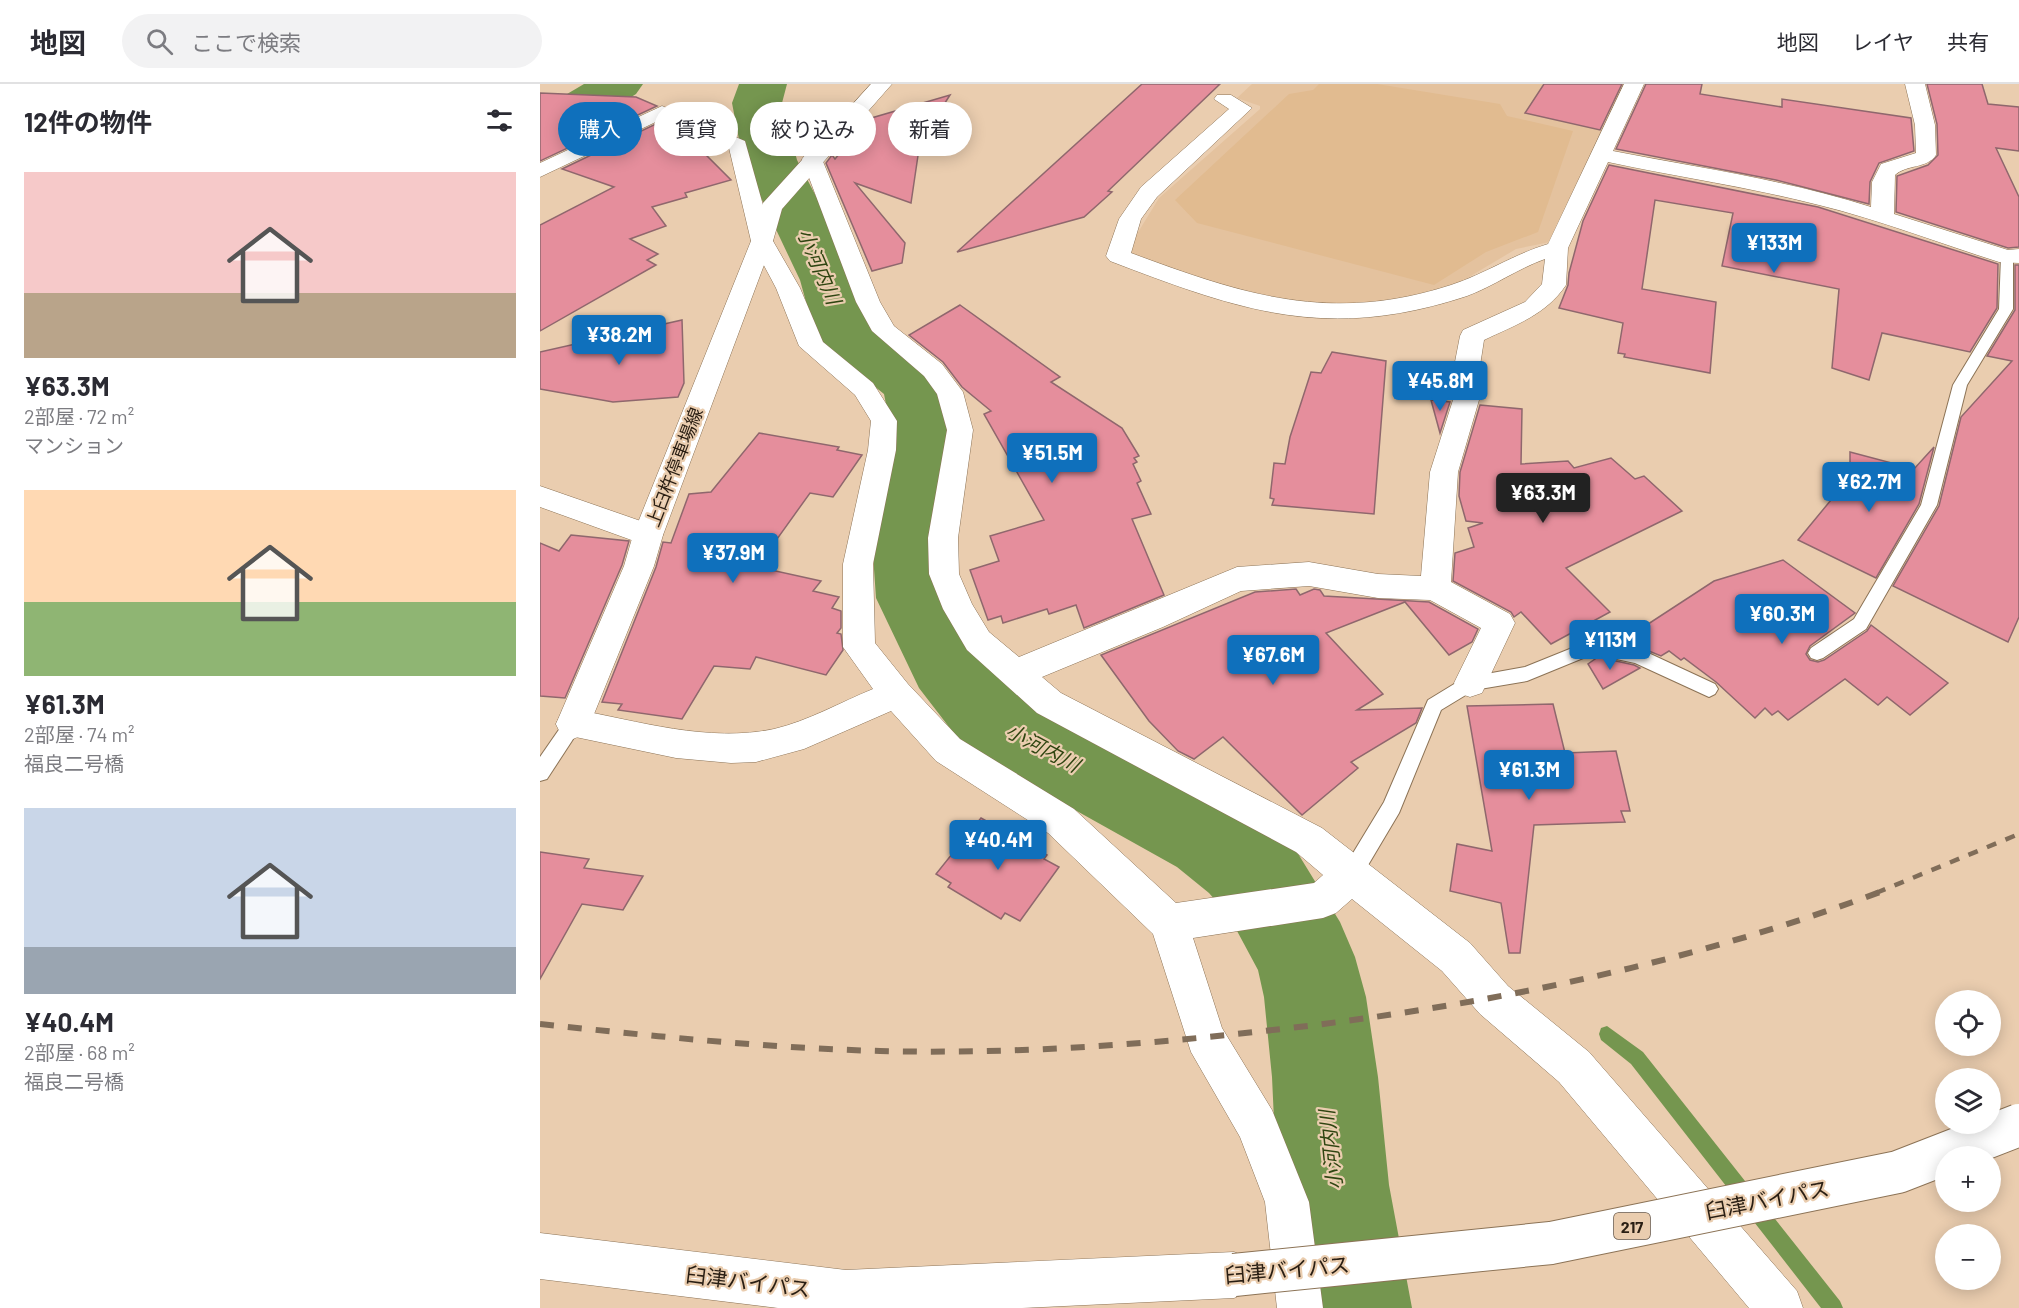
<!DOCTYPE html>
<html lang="ja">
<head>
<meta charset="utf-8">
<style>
  body { margin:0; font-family:Barlow,"Noto Sans JP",sans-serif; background:#f2f2f3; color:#2b2b33; height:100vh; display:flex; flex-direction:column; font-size:22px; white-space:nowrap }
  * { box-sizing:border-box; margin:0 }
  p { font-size:20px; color:#7c7c81 }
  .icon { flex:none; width:33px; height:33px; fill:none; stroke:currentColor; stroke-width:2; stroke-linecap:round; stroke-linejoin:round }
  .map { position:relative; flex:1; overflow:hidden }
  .drawer { display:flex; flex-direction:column; background:#fff; width:540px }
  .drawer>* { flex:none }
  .banner { position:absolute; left:18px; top:18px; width:570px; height:54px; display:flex; gap:12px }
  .controls { position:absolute; left:1395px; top:906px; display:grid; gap:12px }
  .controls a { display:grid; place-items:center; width:66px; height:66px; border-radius:50%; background:#fff; box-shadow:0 3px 15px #0003; font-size:30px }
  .price { position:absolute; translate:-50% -51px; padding:0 14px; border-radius:6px; background:#0f70bc; color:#fff; font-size:20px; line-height:39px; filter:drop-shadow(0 2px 3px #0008) }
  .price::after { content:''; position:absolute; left:50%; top:36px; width:18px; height:14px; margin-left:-9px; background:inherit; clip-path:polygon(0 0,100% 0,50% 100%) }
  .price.selected { background:#222; color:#fff }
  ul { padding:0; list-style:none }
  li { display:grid; align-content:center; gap:12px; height:318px; padding:0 24px }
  li span { display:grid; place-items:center; height:186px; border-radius:0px; color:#555 }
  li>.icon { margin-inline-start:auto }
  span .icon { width:108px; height:108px; fill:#fffc; stroke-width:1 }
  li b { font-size:26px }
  h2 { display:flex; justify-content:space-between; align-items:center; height:72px; padding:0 24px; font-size:26px }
  .chip { padding:0 21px; border-radius:27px; background:#fff; box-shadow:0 3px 15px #0003; font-size:21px; line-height:54px }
  .chip.selected { background:#0f70bc; color:#fff }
  header { display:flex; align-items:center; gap:36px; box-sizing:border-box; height:84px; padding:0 30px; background:#fff; border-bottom:2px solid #e1e1e2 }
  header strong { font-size:28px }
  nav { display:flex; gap:33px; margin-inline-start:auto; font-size:21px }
  .search { width:420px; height:54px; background:#f2f2f3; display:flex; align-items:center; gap:15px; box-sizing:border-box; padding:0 21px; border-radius:33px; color:#7c7c81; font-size:22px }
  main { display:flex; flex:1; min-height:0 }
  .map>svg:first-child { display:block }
  .built { fill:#e4c29e }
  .green { fill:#e1bb90 }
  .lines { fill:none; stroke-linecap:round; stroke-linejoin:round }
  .stream { fill:#75964f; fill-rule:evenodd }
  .river { fill:#75964f; fill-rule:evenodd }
  .building { fill:#e58e9c; stroke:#8f676d; stroke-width:1.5 }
  .service-casing { stroke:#8c7356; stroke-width:2 }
  .minor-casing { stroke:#8c7356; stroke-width:1 }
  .secondary-casing { stroke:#8c7356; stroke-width:1 }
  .trunk-casing { stroke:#8c7356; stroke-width:1 }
  .service { fill:#fff; fill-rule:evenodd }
  .minor { fill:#fff; fill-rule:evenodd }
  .secondary { fill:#fff; fill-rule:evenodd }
  .trunk { fill:#fff; fill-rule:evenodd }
  .rail-far1 { stroke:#806d59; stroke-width:4.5; stroke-dasharray:10 10; stroke-linecap:butt }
  .rail { stroke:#806d59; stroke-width:6; stroke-dasharray:14 14; stroke-linecap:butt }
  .trunk-bridge-casing { stroke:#8c7356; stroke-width:44; stroke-linecap:butt }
  .trunk-bridge { stroke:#fff; stroke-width:42 }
  .labels { text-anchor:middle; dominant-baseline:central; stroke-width:4.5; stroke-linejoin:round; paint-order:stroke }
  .shield { fill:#eacdaf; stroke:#635242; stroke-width:1.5 }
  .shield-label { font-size:16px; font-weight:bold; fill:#291e13 }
  .street-label { font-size:18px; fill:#291e13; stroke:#eacdaf }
  .water-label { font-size:20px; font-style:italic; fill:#2f4511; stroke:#eacdaf }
  .near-street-label { font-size:21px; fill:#291e13; stroke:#eacdaf }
</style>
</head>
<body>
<header>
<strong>地図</strong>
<div class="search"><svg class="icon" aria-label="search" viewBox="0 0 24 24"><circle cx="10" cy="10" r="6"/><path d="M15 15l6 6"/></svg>ここで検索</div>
<nav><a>地図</a><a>レイヤ</a><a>共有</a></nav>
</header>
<main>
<section class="drawer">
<h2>12件の物件<svg class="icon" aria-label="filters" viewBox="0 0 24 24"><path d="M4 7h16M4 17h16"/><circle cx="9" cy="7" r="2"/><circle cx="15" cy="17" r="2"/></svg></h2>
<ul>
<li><span style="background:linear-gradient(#f6c9c9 65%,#b9a48a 0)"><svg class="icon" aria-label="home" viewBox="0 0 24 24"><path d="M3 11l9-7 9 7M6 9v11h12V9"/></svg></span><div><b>¥63.3M</b><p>2部屋 · 72 m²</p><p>マンション</p></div></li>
<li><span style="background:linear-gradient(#ffd9b3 60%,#8fb573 0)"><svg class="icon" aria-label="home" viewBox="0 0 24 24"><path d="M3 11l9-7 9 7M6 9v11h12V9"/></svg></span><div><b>¥61.3M</b><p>2部屋 · 74 m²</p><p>福良二号橋</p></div></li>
<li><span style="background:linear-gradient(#c9d6e8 75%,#9aa5b1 0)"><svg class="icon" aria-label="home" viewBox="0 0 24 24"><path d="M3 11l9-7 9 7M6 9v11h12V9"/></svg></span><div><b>¥40.4M</b><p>2部屋 · 68 m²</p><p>福良二号橋</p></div></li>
</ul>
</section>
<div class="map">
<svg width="1479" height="1224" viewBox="0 0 1479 1224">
  <rect width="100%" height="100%" fill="#eacdaf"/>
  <polygon class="built" points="712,0 1084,0 1015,157 976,165 919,199 844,220 802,222 718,214 586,168 619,114 720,25 720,22 697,14"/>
  <polygon class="green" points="779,0 837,0 960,20 967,32 1033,47 998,148 946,168 894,201 657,139 635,116 749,10 773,6"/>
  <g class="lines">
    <polygon class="stream" points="1067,942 1103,968 1300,1217 1303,1224 1281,1224 1091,980 1061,956 1059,950 1061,944"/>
    <g class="river">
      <polygon points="44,0 103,0 96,10 18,59 0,63 0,26"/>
      <polygon points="199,0 247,0 242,19 257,76 320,196 333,237 398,285 408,301 419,346 406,456 414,513 437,556 486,613 703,723 735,747 757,768 800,838 815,873 826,913 838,993 849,1101 872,1224 752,1224 737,1101 732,993 724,913 718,886 689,832 669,809 637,783 426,665 379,604 336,514 332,456 351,346 344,310 283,261 274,247 260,196 203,76 192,19"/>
    </g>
  </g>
  <g class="building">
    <polygon points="602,0 680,0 568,107 572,108 544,133 417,168"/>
    <polygon points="1004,0 1082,0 1060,46 985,29"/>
    <polygon points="1106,0 1162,0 1160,10 1242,23 1242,15 1371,34 1374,67 1339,79 1330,98 1329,120 1236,96 1076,65"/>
    <polygon points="1387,0 1442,0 1448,20 1479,23 1479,67 1456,64 1479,113 1479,163 1468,164 1356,128 1357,92 1388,81 1398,71 1397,40"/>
    <polygon points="0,9 96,13 117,22 0,77"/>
    <polygon points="410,11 380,58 371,119 315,99 365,159 362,179 332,187 286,79 292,71 295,75 328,35"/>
    <polygon points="122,37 140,45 191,96 145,109 147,113 112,123 126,142 90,155 118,170 107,176 116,181 0,247 0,141 74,103 22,85"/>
    <polygon points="1069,81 1278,123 1458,180 1457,224 1430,268 1342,249 1329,296 1292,284 1299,205 1182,182 1193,129 1115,116 1102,205 1176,218 1170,289 1084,273 1085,270 1078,269 1083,239 1019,224 1028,201 1029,189 1043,137"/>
    <polygon points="1475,181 1479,181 1479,533 1468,558 1353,502 1399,422 1421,333 1472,277 1447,272 1475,226"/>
    <polygon points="420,221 520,293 511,298 582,344 599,372 594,374 597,378 593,380 601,397 597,399 611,430 592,435 624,511 544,544 536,521 509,530 507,525 463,539 461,532 448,536 430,486 459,477 450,452 504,436 444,330 451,327 422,303 403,278 369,251"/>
    <polygon points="142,236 144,299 138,313 73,318 0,305 0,268"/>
    <polygon points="792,268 846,277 834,430 732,421 734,415 730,414 734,379 745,380 750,353 771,288 781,289"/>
    <polygon points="891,316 910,318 900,349"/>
    <polygon points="940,321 982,325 981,380 1028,377 1034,384 1071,374 1095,395 1104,392 1142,427 1026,484 1070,528 1011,560 981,528 974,533 971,528 913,497 915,469 934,463 928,444 943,439 926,437 919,412 920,388"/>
    <polygon points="219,349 299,363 297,366 322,371 293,413 270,409 217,483 281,497 273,507 299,513 292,524 301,527 301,544 297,549 301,550 303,566 286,591 216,573 210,585 174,582 142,635 78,626 82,620 62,618 116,483 123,458 131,459 149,410 171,408"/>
    <polygon points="1394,363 1379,420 1336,494 1258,456 1310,393 1310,368 1374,385"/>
    <polygon points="31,451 89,457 82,481 25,614 0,612 0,459 19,467"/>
    <polygon points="1243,476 1315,529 1270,562 1266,570 1270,576 1278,578 1284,576 1327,547 1331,541 1408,599 1370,631 1347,613 1338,621 1305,595 1248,636 1238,627 1232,631 1225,624 1215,634 1176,598 1144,574 1141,576 1129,567 1121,572 1104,565 1079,559 1174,497"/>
    <polygon points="756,505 760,511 774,505 780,506 784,512 889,518 938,545 932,558 909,571 865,518 786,549 843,610 817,626 882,624 876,639 811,678 818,684 762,731 683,653 654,675 638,667 609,637 561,571 715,508"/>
    <polygon points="1058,573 1094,581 1100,584 1063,605 1048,580"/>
    <polygon points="1013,620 1025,669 1076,667 1090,727 1081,727 1085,738 994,741 980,869 969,869 961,819 910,807 917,760 952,767 927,622"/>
    <polygon points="441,734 507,771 504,775 519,783 480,837 465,829 461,835 408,803 411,799 396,790"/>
    <polygon points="0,768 49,775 44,784 103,792 83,826 42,820 0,895"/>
  </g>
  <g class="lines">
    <g class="service-casing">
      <g id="service">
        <polygon points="1467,169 1473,173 1473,225 1427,301 1397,421 1326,545 1283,574 1277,576 1271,574 1268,569 1271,564 1314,535 1381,421 1413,301 1459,225 1461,173"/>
        <polygon points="1052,556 1104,567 1175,600 1178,605 1175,610 1169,613 1095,579 1053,570 987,597 934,606 901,626 859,729 818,798 811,801 804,798 801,791 804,784 844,718 888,616 924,594 985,583"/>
        <polygon points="33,632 39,634 42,640 39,646 7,695 0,697 0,673 27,634"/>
      </g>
    </g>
    <g class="minor-casing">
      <g id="minor">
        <path d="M1084,0H1104L1073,67C1160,84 1247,96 1331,123L1332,98L1341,80L1376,69L1375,41L1365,0H1385L1395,41L1396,71C1387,85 1367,80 1355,91L1354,130L1468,166L1479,165V179L1459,178C1399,159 1340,136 1279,121C1209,103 1138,93 1068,78L1028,164L1026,201C1006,231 975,241 944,256L939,288V316L918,388L911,498L970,530L975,539L942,609L930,613L918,609L914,599L941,544L890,516L838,514L769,502L701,507L623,543L502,593L521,609L782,744L930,859L968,902L1049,968L1257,1207L1263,1224H1209L1019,998L940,930L902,887L812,815L796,829L783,834L653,854L682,944L732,1026L769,1118L783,1224H737L725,1118L700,1053L651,968L613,850L508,749L396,677L351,627L264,665L216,678L191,679L136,674L21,650L16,640L21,630L33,625C98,637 169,659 234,645C268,637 301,618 333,605L303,563V480L328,366L331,337L315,311L259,262L236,204L211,157L189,64L122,35L0,93V79L122,22L205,57L233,157L260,204L283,258L333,299L357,337L356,366L333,480L335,559L368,600L420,655L534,725L636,819L774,799L783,791L756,768L497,629L427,566L403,525L389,490L388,454L407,346L397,310L384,292L332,247L316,218L262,75L265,71H279L282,75L340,218L354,242L402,280L423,308L433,346L418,454L419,490L432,520L449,548L479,573L697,483L769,478L838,490L881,492L890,388L913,316V288L920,252L923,246L985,218L1002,200L1005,175C977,185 954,202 927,212C787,258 701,227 570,177L566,172L579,135L601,103L689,25L674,15L677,11H691L712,24L617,113L601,135L591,169C704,211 791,240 911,201C945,190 974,170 1008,160Z"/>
        <polygon points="0,402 118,443 123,451 118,459 108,462 0,423"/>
      </g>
    </g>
    <g class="secondary-casing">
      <polygon id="secondary" points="331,0 352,0 242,125 233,157 123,451 114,482 50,640 45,650 33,655 21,650 16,640 84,482 93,451 211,157 223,119"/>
    </g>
    <g class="trunk-casing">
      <polygon id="trunk" points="0,1149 306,1186 694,1168 710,1175 717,1191 710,1207 694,1214 482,1224 238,1224 0,1195"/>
    </g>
    <use href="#service" class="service"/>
    <use href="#minor" class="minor"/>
    <use href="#secondary" class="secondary"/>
    <use href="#trunk" class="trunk"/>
    <polyline class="rail-far1" points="1336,809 1479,750"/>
    <path class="rail" d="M0,940C113,952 227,964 340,967C467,970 590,962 715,948C928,925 1139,883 1340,808"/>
    <g class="trunk-bridge-casing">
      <polyline id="trunk-bridge" points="694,1191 1011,1159 1358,1088 1479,1041"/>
    </g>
    <use href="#trunk-bridge" class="trunk-bridge"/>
  </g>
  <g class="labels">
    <rect class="shield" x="1074" y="1129" width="36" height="26" rx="4.5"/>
    <g class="shield-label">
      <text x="1092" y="1142">217</text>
    </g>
    <g class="street-label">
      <text transform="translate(134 383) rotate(-69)">上臼杵停車場線</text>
    </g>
    <g class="water-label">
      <text transform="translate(280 182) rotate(67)">小河内川</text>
      <text transform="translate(503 663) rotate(28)">小河内川</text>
      <text transform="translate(790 1066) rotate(-96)">小河内川</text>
    </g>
    <g class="near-street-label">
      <text transform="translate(1227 1115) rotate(-11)">臼津バイパス</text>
      <text transform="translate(747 1185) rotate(-5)">臼津バイパス</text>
      <text transform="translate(208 1197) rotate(7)">臼津バイパス</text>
    </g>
  </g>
</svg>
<div class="controls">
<a><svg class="icon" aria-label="locate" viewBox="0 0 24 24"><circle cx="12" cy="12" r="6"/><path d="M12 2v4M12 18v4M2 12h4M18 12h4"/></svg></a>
<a><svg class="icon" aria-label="layers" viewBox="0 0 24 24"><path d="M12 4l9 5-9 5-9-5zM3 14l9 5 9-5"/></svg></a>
<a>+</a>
<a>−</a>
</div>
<b class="price" style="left:1234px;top:190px">¥133M</b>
<b class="price" style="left:79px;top:282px">¥38.2M</b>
<b class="price" style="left:900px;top:328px">¥45.8M</b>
<b class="price" style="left:512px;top:400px">¥51.5M</b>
<b class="price" style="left:1329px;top:429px">¥62.7M</b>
<b class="price selected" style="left:1003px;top:440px">¥63.3M</b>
<b class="price" style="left:193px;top:500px">¥37.9M</b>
<b class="price" style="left:1242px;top:561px">¥60.3M</b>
<b class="price" style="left:1070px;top:587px">¥113M</b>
<b class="price" style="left:733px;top:602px">¥67.6M</b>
<b class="price" style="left:989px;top:717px">¥61.3M</b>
<b class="price" style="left:458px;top:787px">¥40.4M</b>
<div class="banner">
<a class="chip selected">購入</a>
<a class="chip">賃貸</a>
<a class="chip">絞り込み</a>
<a class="chip">新着</a>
</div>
</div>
</main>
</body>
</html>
